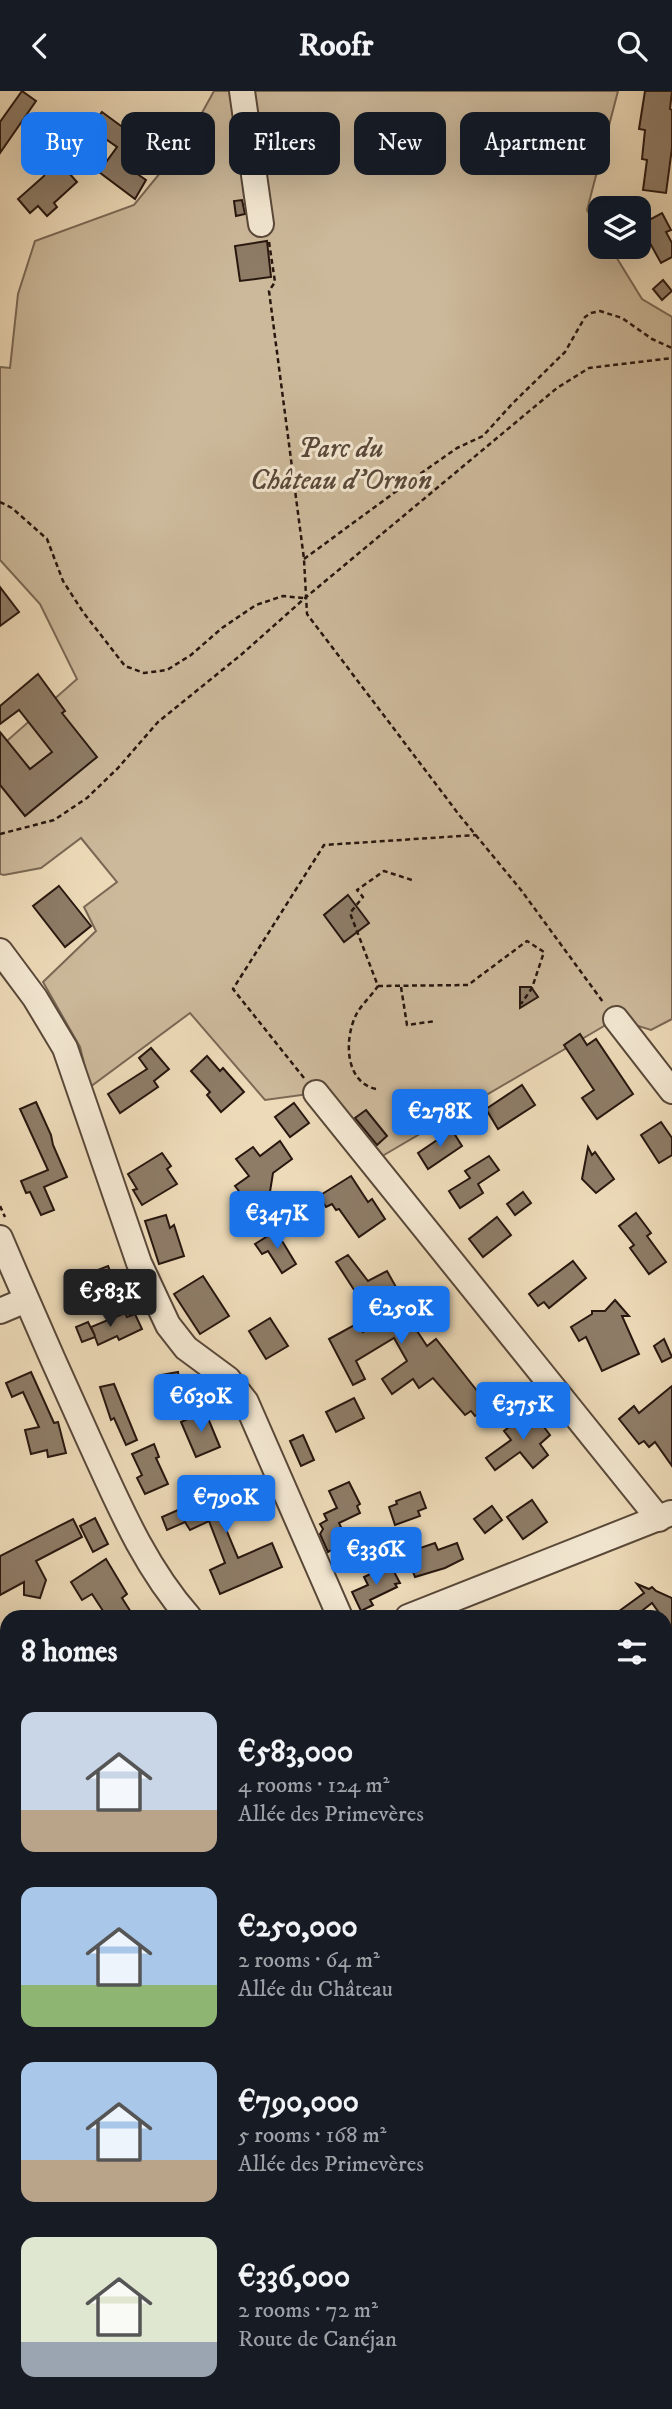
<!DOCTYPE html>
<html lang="en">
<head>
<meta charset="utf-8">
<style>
  body { margin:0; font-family:"IM FELL DW Pica",serif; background:#242831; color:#f1f3f6; height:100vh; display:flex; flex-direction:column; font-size:26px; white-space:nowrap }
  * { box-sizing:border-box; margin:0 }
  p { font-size:23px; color:#9ea1a6 }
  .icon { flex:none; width:38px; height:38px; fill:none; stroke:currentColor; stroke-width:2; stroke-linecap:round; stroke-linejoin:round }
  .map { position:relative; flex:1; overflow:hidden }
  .side { position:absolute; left:0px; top:1519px; width:672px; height:800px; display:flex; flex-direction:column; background:#171b24; border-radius:21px 21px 0 0; box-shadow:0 7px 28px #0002 }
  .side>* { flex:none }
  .guide { position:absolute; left:21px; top:21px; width:630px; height:63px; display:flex; gap:14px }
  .fabs { position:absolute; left:588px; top:105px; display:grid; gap:14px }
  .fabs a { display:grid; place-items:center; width:63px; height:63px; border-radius:14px; background:#171b24; box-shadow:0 7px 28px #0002; font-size:35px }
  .price { position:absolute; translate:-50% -60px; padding:0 16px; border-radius:7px; background:#1a73e8; color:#fff; font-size:23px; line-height:46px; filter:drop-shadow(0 2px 4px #0008) }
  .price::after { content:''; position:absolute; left:50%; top:42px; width:21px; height:16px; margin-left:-10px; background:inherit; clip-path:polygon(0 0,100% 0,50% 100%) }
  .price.current { background:#222; color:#fff }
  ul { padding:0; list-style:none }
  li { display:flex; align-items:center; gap:21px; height:175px; padding:0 21px }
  li span { display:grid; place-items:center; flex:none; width:196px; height:140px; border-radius:14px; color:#555 }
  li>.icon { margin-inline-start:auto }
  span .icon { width:84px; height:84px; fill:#fffc; stroke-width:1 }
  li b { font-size:30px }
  h2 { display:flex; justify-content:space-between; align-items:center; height:84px; padding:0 21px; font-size:30px }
  .pill { padding:0 24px; border-radius:14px; background:#171b24; box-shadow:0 7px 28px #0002; font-size:24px; line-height:63px }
  .pill.current { background:#1a73e8; color:#fff }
  header { display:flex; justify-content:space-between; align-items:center; height:91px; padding:0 21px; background:#171b24; font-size:32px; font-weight:700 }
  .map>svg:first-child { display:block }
  .green { fill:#ccb99b; stroke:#7a6855; stroke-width:2 }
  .building { fill:#8e7c67; stroke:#28170f; stroke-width:2 }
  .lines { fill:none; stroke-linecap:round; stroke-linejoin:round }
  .minor-casing { stroke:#594839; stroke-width:28 }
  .path { stroke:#28170f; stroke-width:2.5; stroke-dasharray:5 3.5; stroke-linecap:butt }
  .minor { stroke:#f3e7d1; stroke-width:24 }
  .labels { text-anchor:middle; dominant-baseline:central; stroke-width:6; stroke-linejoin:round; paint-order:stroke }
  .park-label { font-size:28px; font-style:italic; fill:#594839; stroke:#f3e7d1 }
</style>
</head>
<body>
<header><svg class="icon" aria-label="back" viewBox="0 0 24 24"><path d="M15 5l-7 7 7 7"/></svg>Roofr<svg class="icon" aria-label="search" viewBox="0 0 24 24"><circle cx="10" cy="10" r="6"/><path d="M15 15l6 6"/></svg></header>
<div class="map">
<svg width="672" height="2318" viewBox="0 0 672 2318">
  <rect width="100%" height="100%" fill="#eddab8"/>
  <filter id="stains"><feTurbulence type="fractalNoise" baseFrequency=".00286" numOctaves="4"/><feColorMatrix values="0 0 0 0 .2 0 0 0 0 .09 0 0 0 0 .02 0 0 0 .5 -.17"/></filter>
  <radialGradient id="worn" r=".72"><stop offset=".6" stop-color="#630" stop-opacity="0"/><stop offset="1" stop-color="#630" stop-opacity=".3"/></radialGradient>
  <g class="green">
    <polygon points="214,0 618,0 587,119 600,141 600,156 610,156 642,208 672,226 672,928 651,939 616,928 372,1071 316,1002 265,1009 190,922 90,996 80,956 43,891 96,840 84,816 117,791 81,747 41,777 4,784 0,783 0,656 77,588 40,513 0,469 0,276 10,277 18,203 35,150 134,114 187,49"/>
    <polygon points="7,1826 7,1939 0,1922 0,1833"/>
    <polygon points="665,2067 672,2075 672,2256 665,2258"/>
    <polygon points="7,2166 7,2312 439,2312 423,2318 0,2318 0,2170"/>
  </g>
  <g class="building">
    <polygon points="22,0 36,10 0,62 0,31"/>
    <polygon points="645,0 672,0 670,18 672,19 672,57 666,102 643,99 647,69 642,68 645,39 639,38"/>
    <polygon points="102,21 140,49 123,73 146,89 135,108 99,81 117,56 90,37"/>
    <polygon points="151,24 171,39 160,54 140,40"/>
    <polygon points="42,52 77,91 54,112 57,116 47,125 38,115 30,122 18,108 44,85 45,82 41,76 30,62"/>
    <polygon points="242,109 245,123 236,125 234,110"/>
    <polygon points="662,122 671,139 666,141 672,152 672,166 661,172 640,134"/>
    <polygon points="267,150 271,186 240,190 235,155"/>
    <polygon points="663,189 672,200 662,209 653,198"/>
    <polygon points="0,496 19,521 0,535"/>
    <polygon points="38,583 65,620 62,622 97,666 25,725 0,694 0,641 30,678 52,661 19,619 0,633 0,615"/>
    <polygon points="59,795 91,835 65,856 33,815"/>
    <polygon points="348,804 369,832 344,851 324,824"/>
    <polygon points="520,896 531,896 538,906 520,917"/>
    <polygon points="580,943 587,954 596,948 633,1003 597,1028 582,1007 594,999 564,954"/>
    <polygon points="151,957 169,978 154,990 158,996 120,1022 108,1003 147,978 139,967"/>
    <polygon points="207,965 220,980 223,977 244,1001 221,1021 207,1004 210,1001 191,980"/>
    <polygon points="522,994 535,1014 498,1038 486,1018"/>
    <polygon points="36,1011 51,1044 53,1054 67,1086 44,1096 54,1119 41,1124 30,1101 26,1102 21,1090 48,1079 20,1018"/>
    <polygon points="294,1012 309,1032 290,1046 275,1026"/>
    <polygon points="366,1019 387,1045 377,1054 355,1027"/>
    <polygon points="661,1031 672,1047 672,1064 659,1072 641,1044"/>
    <polygon points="452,1039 462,1055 428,1078 418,1062"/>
    <polygon points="280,1050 292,1068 273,1082 269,1107 253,1118 235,1095 249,1085 236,1068 253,1056 260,1065"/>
    <polygon points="588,1056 592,1064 595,1061 614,1088 596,1102 582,1088"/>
    <polygon points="162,1062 171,1075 167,1078 177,1093 142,1114 133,1099 137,1098 128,1083"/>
    <polygon points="489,1065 499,1079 478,1093 483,1102 460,1117 449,1100 470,1087 465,1080"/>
    <polygon points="351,1085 368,1111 372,1108 385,1128 359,1146 339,1118 336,1119 332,1113 326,1116 319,1105"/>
    <polygon points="523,1101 531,1112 515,1124 507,1113"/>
    <polygon points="636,1122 651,1142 647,1145 666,1171 649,1183 630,1157 634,1154 619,1135"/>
    <polygon points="166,1124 170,1137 174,1134 184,1165 159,1173 145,1130"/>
    <polygon points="497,1126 511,1144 483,1166 469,1148"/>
    <polygon points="276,1140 296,1173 282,1182 268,1160 262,1163 255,1153"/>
    <polygon points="348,1164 368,1190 387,1180 396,1196 390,1199 427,1255 436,1248 489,1315 475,1325 471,1320 465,1324 433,1287 419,1297 413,1288 392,1303 382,1288 407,1270 394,1247 356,1270 365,1288 353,1294 329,1248 358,1232 363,1241 389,1225 373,1198 358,1205 336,1171"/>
    <polygon points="573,1170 586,1187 549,1217 544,1211 538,1215 529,1203"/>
    <polygon points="108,1175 117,1197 95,1205 92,1199 81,1203 75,1188"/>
    <polygon points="203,1185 229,1225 200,1243 174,1203"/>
    <polygon points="615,1209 629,1225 622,1225 639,1263 602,1280 586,1246 579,1250 571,1236 592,1223 592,1220 605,1220"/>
    <polygon points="125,1222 127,1226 135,1223 142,1238 119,1249 117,1245 98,1254 95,1246 82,1251 76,1236 88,1231 95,1245 91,1236"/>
    <polygon points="270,1227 288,1255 266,1268 249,1240"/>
    <polygon points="664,1248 672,1266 662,1271 654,1255"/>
    <polygon points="31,1281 54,1332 58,1331 66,1362 48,1366 47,1359 31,1363 25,1339 39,1336 23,1301 12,1306 6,1292"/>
    <polygon points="178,1281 180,1295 190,1302 179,1316 164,1304 161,1284"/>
    <polygon points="114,1293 137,1349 126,1354 114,1327 111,1329 100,1296"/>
    <polygon points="672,1295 672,1375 655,1351 649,1356 644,1350 639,1353 619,1328 634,1315 639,1322"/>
    <polygon points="354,1307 364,1327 336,1341 326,1321"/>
    <polygon points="531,1319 550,1344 540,1353 548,1364 533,1377 520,1361 495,1379 486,1367 511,1349 504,1340"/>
    <polygon points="205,1320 220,1356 196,1366 181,1331"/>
    <polygon points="303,1344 314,1369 301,1375 290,1350"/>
    <polygon points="154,1353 159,1366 156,1367 168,1393 145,1403 137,1387 142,1384 132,1363"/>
    <polygon points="250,1389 258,1406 239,1415 242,1423 223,1431 238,1467 272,1452 282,1476 220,1503 210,1479 225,1472 209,1430 190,1439 185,1431 167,1439 162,1426 185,1416 182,1410 208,1399 212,1406"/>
    <polygon points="349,1391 360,1413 357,1415 360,1422 339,1432 349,1453 335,1460 333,1458 328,1461 320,1443 323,1438 320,1433 327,1429 324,1423 337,1417 329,1400"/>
    <polygon points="420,1401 426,1417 418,1420 420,1425 395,1434 389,1416 397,1413 396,1410"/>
    <polygon points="532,1409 547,1431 523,1448 507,1426"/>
    <polygon points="492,1415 502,1429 485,1442 474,1428"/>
    <polygon points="95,1427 108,1453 93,1461 80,1435"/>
    <polygon points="73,1428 82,1446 36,1470 46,1489 40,1507 24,1504 24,1491 0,1504 0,1465"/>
    <polygon points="435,1452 438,1459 457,1452 463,1468 445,1477 415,1486 408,1468 420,1464 417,1458"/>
    <polygon points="106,1468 127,1503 122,1507 134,1526 107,1526 92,1503 82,1509 71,1491"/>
    <polygon points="387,1475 391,1475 400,1492 395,1493 397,1496 370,1509 373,1514 361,1520 352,1501 368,1494 364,1486"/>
    <polygon points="637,1493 649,1498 652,1496 656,1500 672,1507 672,1539 665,1530 665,1526 662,1526 652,1512 634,1526 611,1526 644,1502"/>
  </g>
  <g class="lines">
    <g class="minor-casing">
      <g id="minor">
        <polyline points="242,0 261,133"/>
        <polyline points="0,860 35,907 65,957 139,1172 168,1234 186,1257 228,1288 246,1311 340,1526"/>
        <polyline points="616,928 672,1000"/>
        <polyline points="316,1002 659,1428"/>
        <path d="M0,1147C29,1215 59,1283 90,1351C118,1412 144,1475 189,1526"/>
        <polyline points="0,1220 26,1209"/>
        <polyline points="408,1526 671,1422"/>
        <polyline points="0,1815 7,1808"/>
        <polyline points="665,2047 672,2056"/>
        <polyline points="0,2084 4,2095"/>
      </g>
    </g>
    <g class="path">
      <polyline points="269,151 275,191 269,200 304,468 307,523 460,725 521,799 603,911"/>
      <polyline points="0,411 12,417 47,448 63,490 83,521 125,575 144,582 167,579 191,564 222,537 256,514 283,505 303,507"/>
      <polyline points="304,468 417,385 457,357 483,345 512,313 565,261 585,226 591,222 600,220 622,227 652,248 672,257"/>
      <polyline points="0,743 54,729 87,707 118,677 158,631 242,563 305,507 557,297 589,277 672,267"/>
      <polyline points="378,895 468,894 527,850 544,861 532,897 521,913"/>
      <polyline points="401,896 407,934 436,930"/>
      <polyline points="304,987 233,898 324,754 476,744"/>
      <path d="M376,998C344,991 344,946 357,922C363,912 372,904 378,895L350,822L363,806L357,799L384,780L412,789"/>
      <polyline points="0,1115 5,1126"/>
    </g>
    <use href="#minor" class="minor"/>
  </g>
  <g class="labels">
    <g class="park-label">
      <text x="341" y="357">Parc du<tspan x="341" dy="32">Château d'Ornon</tspan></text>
    </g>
  </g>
  <rect width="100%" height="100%" filter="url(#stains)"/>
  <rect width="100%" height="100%" fill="url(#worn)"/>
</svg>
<div class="fabs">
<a><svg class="icon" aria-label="layers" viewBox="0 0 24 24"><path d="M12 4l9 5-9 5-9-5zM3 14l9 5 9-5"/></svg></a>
</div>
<b class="price" style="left:440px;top:1058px">€278K</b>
<b class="price" style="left:277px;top:1160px">€347K</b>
<b class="price current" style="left:110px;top:1238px">€583K</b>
<b class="price" style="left:401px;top:1255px">€250K</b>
<b class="price" style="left:201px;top:1343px">€630K</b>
<b class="price" style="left:523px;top:1351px">€375K</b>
<b class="price" style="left:226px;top:1444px">€790K</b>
<b class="price" style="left:376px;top:1496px">€336K</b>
<div class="guide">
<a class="pill current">Buy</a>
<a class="pill">Rent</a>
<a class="pill">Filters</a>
<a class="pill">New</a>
<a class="pill">Apartment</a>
</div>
<section class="side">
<h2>8 homes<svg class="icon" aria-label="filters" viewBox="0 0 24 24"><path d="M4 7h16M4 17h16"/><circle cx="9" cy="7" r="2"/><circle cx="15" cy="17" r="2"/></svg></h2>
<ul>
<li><span style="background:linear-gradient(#c9d6e8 70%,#b9a48a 0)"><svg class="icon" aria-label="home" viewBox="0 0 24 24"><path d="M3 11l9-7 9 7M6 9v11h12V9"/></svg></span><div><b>€583,000</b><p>4 rooms · 124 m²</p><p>Allée des Primevères</p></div></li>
<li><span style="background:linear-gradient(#a9c7e8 70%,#8fb573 0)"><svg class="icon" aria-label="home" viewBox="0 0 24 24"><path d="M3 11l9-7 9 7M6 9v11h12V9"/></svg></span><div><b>€250,000</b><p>2 rooms · 64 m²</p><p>Allée du Château</p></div></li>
<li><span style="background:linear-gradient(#a9c7e8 70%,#b9a48a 0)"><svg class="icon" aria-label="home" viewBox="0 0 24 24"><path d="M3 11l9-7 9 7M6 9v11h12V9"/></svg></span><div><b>€790,000</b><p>5 rooms · 168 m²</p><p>Allée des Primevères</p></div></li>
<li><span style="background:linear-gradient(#dfe7d0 75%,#9aa5b1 0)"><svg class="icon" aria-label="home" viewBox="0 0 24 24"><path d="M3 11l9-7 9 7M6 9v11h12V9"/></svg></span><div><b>€336,000</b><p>2 rooms · 72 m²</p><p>Route de Canéjan</p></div></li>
</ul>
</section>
</div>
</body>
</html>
